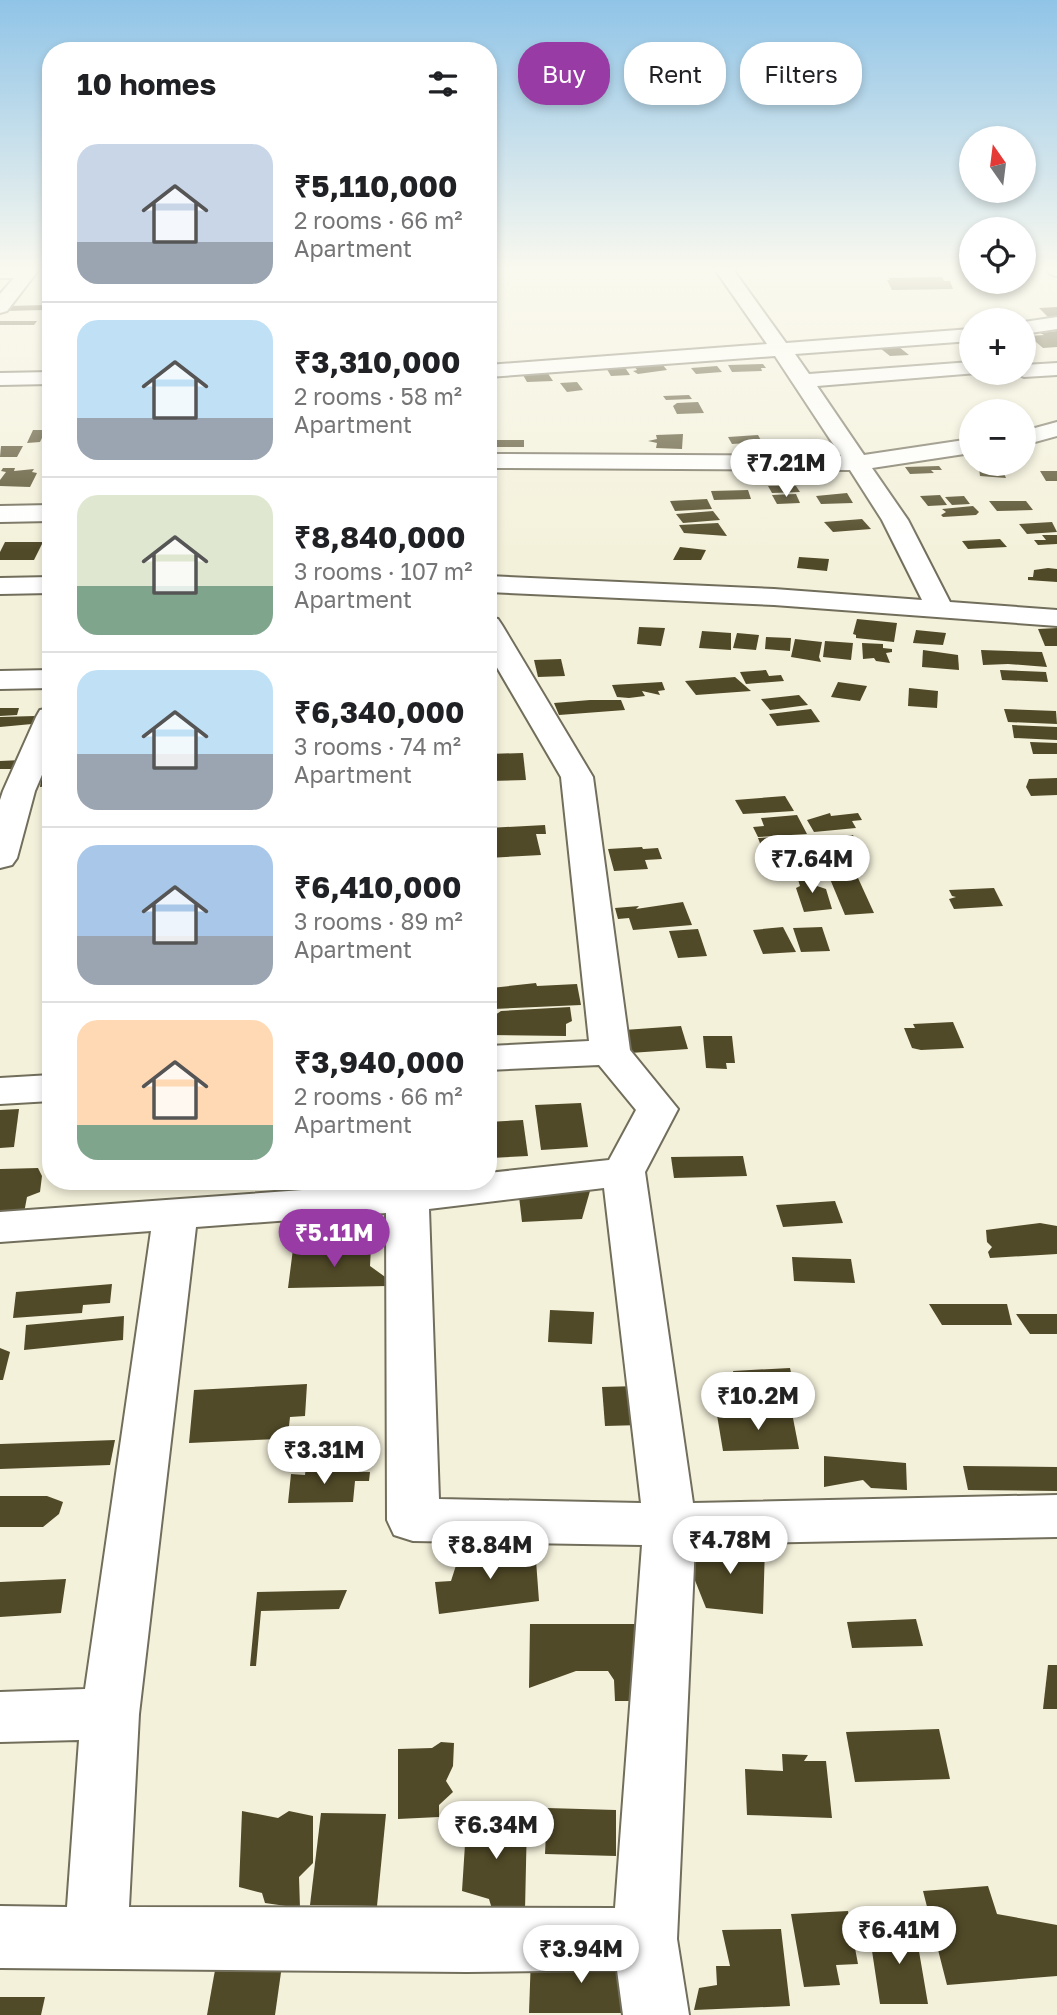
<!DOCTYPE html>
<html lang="en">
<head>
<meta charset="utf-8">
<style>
  body { margin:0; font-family:"Golos Text",sans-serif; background:#f6f6f6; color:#202124; height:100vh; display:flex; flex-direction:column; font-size:26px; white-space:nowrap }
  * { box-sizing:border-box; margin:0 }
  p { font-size:23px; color:#757577 }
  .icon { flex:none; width:38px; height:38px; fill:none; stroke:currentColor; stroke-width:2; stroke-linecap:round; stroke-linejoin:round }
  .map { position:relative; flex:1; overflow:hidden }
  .details { position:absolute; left:42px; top:42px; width:455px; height:1148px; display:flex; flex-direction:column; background:#fff; border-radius:28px; box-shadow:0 4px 10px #0003 }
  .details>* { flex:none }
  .top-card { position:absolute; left:518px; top:42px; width:434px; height:63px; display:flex; gap:14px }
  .needle { width:46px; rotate:346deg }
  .tools { position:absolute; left:959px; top:126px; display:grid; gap:14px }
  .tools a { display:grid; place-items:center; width:77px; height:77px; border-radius:50%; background:#fff; box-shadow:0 4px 10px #0003; font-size:35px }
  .price { position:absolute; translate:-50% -60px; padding:0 16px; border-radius:24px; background:#fff; color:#222; font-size:23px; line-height:46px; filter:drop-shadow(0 2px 4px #0008) }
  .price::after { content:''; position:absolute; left:50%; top:42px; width:21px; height:16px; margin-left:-10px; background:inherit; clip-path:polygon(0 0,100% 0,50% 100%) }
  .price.on { background:#993ba5; color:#fff }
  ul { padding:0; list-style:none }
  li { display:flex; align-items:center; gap:21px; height:175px; padding:0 35px }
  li+li { border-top:2px solid #e0e0e0 }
  li span { display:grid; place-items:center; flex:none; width:196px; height:140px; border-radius:21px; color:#555 }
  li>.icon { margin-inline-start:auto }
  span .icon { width:84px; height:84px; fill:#fffc; stroke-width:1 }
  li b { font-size:30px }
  h2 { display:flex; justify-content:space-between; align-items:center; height:84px; padding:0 35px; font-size:30px }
  .chip { padding:0 24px; border-radius:28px; background:#fff; box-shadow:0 4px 10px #0003; font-size:24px; line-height:63px }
  .chip.on { background:#993ba5; color:#fff }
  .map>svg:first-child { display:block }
  .building { fill:#514a28 }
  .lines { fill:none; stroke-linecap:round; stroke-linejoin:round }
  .minor-casing { stroke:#726e5c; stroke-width:4 }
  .minor { fill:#fff; fill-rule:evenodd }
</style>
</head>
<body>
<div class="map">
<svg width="1057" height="2015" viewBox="0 0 1057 2015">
  <rect width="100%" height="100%" fill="#f4f1db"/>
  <g class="building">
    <polygon points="942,277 944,281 950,281 953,289 892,290 887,280 890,280 888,278"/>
    <polygon points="45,305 43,310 6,311 9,306"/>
    <polygon points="1057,307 1057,316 1048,317 1039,308"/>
    <polygon points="0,321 37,321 34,325 0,325"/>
    <polygon points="1057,331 1057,347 1043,348 1029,336 1044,335 1040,333"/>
    <polygon points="894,343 909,355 890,356 875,344"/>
    <polygon points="641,364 662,364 667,370 638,374 633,371 637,370 634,366 643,366"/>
    <polygon points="763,364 766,368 761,368 762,371 732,372 728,365"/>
    <polygon points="605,366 624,366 630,375 611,376"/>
    <polygon points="717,366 722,372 696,374 691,368"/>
    <polygon points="547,372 553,381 527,382 523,375 526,374 522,373"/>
    <polygon points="577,382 583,390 567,392 560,383"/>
    <polygon points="689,395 692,399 666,400 663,396"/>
    <polygon points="698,402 704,413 677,414 673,406 677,403"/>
    <polygon points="33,430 46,430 46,438 42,438 40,442 27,443"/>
    <polygon points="683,434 682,449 656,448 657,443 648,441 657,439 656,435"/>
    <polygon points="758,435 762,442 732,444 728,437"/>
    <rect x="496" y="440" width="28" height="7"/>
    <polygon points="1,446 23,446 17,457 0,457"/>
    <polygon points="806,446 811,454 776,455 771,447"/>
    <polygon points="939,466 942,470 931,470 934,473 910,474 905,467"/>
    <polygon points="3,468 15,468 14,471 34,469 32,472 37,473 30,487 0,486 0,480 6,472 1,471"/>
    <polygon points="979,468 1002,469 1006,478 980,476"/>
    <polygon points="1040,471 1057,471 1057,481 1046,481"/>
    <polygon points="768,486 796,486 800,492 772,493"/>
    <polygon points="748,490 751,499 714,500 711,491"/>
    <polygon points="847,493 853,503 821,504 816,496"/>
    <polygon points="796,494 800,503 777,504 772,495"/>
    <polygon points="940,495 947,505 928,506 920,496"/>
    <polygon points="964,496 970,504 952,505 945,497"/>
    <polygon points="707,499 712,509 675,511 670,501"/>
    <polygon points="989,501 1026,501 1033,510 997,511"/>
    <polygon points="973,506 979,512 976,515 943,517 941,515 946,512 942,509"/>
    <polygon points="713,511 720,520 683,523 676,514"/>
    <polygon points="862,519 871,529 833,532 824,522"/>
    <polygon points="1052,522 1057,532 1027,534 1019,524"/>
    <polygon points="718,523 727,536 684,533 679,525"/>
    <polygon points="1042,535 1057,535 1057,544 1038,545 1034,540 1046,540"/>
    <polygon points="1000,539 1007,547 968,549 962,541"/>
    <polygon points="5,542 43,542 34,560 0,560 0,552"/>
    <polygon points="680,547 706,550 701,560 673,560"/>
    <polygon points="799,557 829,559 827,571 797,568"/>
    <polygon points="1048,568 1057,569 1057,582 1028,580 1028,577 1033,577 1034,570"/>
    <polygon points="857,619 897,623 894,642 856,638 856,635 853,634"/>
    <polygon points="639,627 665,628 661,646 637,644"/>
    <polygon points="1057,628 1057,646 1045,646 1038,629"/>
    <polygon points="916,630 946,633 943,645 913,643"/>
    <polygon points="702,631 731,633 731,650 699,648"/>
    <polygon points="737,633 759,635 756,650 733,648"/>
    <polygon points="766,637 791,638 790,651 765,649"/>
    <polygon points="795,639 822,642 819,657 821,662 791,657"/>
    <polygon points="825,641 853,643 851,660 823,657"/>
    <polygon points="862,643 883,644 883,648 892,649 892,652 886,653 890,663 876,661 874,658 863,659"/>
    <polygon points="923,650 958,655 959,670 922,667"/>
    <polygon points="981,650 1042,652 1047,667 1008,664 983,665"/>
    <polygon points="561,659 565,676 538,677 534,660"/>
    <polygon points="766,670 769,676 781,675 784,681 746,684 740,672"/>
    <polygon points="1000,670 1046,672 1048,682 1002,680"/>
    <polygon points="735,677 751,691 696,695 685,681"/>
    <polygon points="662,682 665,690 658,691 660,695 642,691 645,696 629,698 617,697 612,685"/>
    <polygon points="838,682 867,686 860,701 831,697"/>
    <polygon points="909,688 938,691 937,708 908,706"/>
    <polygon points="799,695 808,705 770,710 761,699"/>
    <polygon points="590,700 621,700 625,710 559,715 554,703"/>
    <polygon points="0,708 19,708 17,715 0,716"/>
    <polygon points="811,709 820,722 777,726 769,714"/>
    <polygon points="1004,709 1056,711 1057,724 1008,722"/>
    <polygon points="35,716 32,724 0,727 0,717"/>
    <polygon points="1012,725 1057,727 1057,740 1014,738"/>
    <polygon points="1030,742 1057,743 1057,754 1033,754"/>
    <polygon points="523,753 526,780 488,781 488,754"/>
    <polygon points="44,759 51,759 51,786 40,787"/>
    <polygon points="22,760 20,769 0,769 0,761"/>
    <polygon points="1057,778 1057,795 1031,796 1026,787 1029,779"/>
    <polygon points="785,796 794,811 743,814 735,800"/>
    <polygon points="830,813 831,816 858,813 862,820 852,821 856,828 814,832 807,820"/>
    <polygon points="797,815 807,834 758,837 753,827 764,826 761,818"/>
    <polygon points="545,825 546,834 536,834 541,855 488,858 488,828"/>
    <polygon points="853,835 863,858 822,860 812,837"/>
    <polygon points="805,836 813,856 802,856 803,859 761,861 757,851 763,851 758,838"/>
    <polygon points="642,847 643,849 658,848 662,859 645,860 648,869 614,871 608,849"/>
    <polygon points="801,871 811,884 826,889 832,909 804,912 796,888 800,886 796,873"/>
    <polygon points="858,878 874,913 845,915 830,879"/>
    <polygon points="994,888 1003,906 954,909 949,899 956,897 952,896 949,890"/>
    <polygon points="683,902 692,925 633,930 629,918 618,919 615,908 639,906 636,909"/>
    <polygon points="783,927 796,952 763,954 753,930"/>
    <polygon points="822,927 830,951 801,952 793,928"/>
    <polygon points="698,929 707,956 678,958 669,931"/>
    <polygon points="536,983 537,986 577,984 581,1005 494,1009 491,988"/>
    <polygon points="570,1007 572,1021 566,1024 566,1036 489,1035 489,1019 501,1011"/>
    <polygon points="953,1022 964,1048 921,1050 912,1048 904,1028 915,1028 913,1024"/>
    <polygon points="681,1026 688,1049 630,1053 624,1030"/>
    <polygon points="703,1036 732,1036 735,1063 726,1063 727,1069 706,1068"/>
    <polygon points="581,1103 588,1147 541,1150 535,1105"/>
    <polygon points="19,1109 14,1147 0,1148 0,1110"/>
    <polygon points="523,1120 528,1156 491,1158 488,1122"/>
    <polygon points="743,1156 747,1176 674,1178 671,1157"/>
    <polygon points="38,1168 42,1176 40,1192 27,1197 24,1213 0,1214 0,1169"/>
    <polygon points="592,1184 582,1219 522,1222 518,1188"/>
    <polygon points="835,1201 843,1223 783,1227 776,1205"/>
    <polygon points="1040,1223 1057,1226 1057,1254 990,1258 988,1252 992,1247 987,1242 986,1230"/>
    <polygon points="371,1247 370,1266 388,1279 388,1286 288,1288 293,1249"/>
    <polygon points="792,1257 851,1259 855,1283 794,1281"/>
    <polygon points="112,1284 110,1303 83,1305 82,1313 13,1318 16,1292"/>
    <polygon points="929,1304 1007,1304 1012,1325 942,1325"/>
    <polygon points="550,1310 594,1312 592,1344 548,1342"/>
    <polygon points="1016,1314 1057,1314 1057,1334 1030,1334"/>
    <polygon points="124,1316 123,1340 24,1350 26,1325"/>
    <polygon points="0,1348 10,1352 3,1380 0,1380"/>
    <polygon points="790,1368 798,1404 724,1408 714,1395 738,1394 733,1371"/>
    <polygon points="307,1384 305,1416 290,1417 289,1426 278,1439 189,1443 194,1390"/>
    <polygon points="638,1386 642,1425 605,1426 602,1387"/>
    <polygon points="792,1413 799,1449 723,1451 717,1415"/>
    <polygon points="115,1440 110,1465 0,1469 0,1444"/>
    <polygon points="824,1456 906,1463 907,1490 871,1488 863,1480 824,1487"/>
    <polygon points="306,1466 323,1466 322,1472 370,1472 369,1481 355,1481 353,1502 288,1503 291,1474 305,1475"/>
    <polygon points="963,1466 1057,1467 1057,1491 968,1490"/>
    <polygon points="0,1496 47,1496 63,1502 59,1514 43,1527 0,1527"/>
    <polygon points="701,1540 765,1546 763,1614 706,1608 686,1558 701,1555"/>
    <polygon points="535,1547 539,1601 439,1614 435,1582 451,1581 459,1556"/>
    <polygon points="66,1579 61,1613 0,1617 0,1582"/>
    <polygon points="347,1590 339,1609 261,1611 256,1666 250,1666 257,1592"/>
    <polygon points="916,1619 923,1646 852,1648 847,1622"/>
    <polygon points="530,1624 646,1624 650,1701 615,1701 614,1680 608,1671 576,1671 529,1688"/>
    <polygon points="1048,1665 1057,1665 1057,1709 1043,1709"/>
    <polygon points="939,1729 950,1779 855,1782 846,1732"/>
    <polygon points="441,1742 454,1743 453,1766 446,1781 453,1792 439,1805 439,1817 398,1819 398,1749 432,1748"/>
    <polygon points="782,1754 808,1755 804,1761 826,1761 832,1818 747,1815 745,1769 783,1771"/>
    <polygon points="547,1808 616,1810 616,1856 545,1854"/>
    <polygon points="242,1811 278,1818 289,1811 313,1816 313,1863 299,1877 300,1908 265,1903 262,1893 239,1887"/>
    <polygon points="321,1813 386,1814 377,1906 310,1905"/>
    <polygon points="467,1813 493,1814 492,1830 503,1820 527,1820 525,1910 492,1909 489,1899 462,1891"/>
    <polygon points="988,1886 997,1914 1057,1925 1057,1976 947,1985 923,1891"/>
    <polygon points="848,1911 858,1964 836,1965 840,1985 804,1987 791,1914"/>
    <polygon points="899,1922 914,1922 928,2004 880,2004 869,1931 900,1931"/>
    <polygon points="781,1929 790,2006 694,2010 699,1988 717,1985 716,1966 730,1966 722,1930"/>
    <polygon points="220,1942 285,1944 275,2015 207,2015"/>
    <polygon points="531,1956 631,1957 634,2013 529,2013"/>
    <polygon points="0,1997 45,1997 41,2015 0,2015"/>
  </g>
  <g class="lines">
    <g class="minor-casing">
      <g id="minor">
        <polygon points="0,268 34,268 37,272 7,311 0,313 0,294 14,278 0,278"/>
        <polygon points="714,268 732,268 786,343 971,329 971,341 795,354 809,374 971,362 971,373 977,373 817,386 864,455 971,439 971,453 872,468 908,520 950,602 1057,610 1057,626 774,605 488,592 488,576 774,589 922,600 882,520 850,470 488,468 488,454 841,456 775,356 488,377 488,365 767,344"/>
        <polygon points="1046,268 1057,268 1057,276 1050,274"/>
        <polygon points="1057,317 1057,329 1024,334 1024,322"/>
        <polygon points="1057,363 1057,375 1024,377 1015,373 1024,373 1024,365"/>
        <polygon points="51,372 51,384 0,385 0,373"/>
        <polygon points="1057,422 1057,436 1024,445 1024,431"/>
        <polygon points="51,505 51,521 0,522 0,506"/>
        <polygon points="51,577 51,593 0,594 0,578"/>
        <path d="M488,617L498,619L502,625L593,777L630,1050L678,1109L645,1172L693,1503L1057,1495V1537L695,1544L677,1939L689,2015H623L617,1970L467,1972L0,1968V1906L67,1907L79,1740L0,1742V1692L85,1689L151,1231L0,1242V1212L385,1184V1181H488V1173L609,1160L636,1110L599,1065L488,1070V1046L589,1041L561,777L488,652ZM604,1188L641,1503L439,1499L429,1209ZM386,1213L387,1520L394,1535L413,1541L642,1545L615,1908L129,1907L139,1714L196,1227Z"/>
        <polygon points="51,670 51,688 0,689 0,671"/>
        <polygon points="51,708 51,754 35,791 17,858 12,865 0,868 0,800 3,791 36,717 40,710"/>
        <polygon points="51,1075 51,1101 0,1104 0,1078"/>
      </g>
    </g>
    <use href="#minor" class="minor"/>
  </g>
  <linearGradient id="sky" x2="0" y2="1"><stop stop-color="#90c4e7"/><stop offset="0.49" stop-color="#faf9ef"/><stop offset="1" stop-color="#faf9ef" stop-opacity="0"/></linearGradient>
  <rect width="1057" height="550" fill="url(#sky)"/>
</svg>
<div class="tools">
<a><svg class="needle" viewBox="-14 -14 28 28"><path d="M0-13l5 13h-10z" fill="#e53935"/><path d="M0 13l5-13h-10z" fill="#757577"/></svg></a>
<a><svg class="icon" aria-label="locate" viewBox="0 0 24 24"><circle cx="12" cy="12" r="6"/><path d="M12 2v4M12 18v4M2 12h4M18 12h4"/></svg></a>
<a>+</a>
<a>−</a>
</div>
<b class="price" style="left:786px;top:499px">₹7.21M</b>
<b class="price" style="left:812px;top:895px">₹7.64M</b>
<b class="price on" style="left:334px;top:1269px">₹5.11M</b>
<b class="price" style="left:758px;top:1432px">₹10.2M</b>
<b class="price" style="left:324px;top:1486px">₹3.31M</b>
<b class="price" style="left:730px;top:1576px">₹4.78M</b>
<b class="price" style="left:490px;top:1581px">₹8.84M</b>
<b class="price" style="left:496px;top:1861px">₹6.34M</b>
<b class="price" style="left:899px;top:1966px">₹6.41M</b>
<b class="price" style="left:581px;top:1985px">₹3.94M</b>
<div class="top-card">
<a class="chip on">Buy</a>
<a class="chip">Rent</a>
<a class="chip">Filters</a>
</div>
<section class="details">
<h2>10 homes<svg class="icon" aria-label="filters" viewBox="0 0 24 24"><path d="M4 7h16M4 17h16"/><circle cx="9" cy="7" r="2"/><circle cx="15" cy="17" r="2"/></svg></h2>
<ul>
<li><span style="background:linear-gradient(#c9d6e8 70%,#9aa5b1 0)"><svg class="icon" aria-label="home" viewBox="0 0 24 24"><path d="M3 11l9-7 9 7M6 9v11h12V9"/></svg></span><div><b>₹5,110,000</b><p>2 rooms · 66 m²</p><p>Apartment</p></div></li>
<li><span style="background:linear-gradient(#bfe0f5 70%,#9aa5b1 0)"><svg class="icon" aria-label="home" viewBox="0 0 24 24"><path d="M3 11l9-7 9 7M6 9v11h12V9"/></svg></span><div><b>₹3,310,000</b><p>2 rooms · 58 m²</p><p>Apartment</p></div></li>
<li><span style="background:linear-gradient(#dfe7d0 65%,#7fa58c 0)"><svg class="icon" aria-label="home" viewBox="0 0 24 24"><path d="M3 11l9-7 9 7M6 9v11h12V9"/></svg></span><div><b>₹8,840,000</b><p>3 rooms · 107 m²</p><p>Apartment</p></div></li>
<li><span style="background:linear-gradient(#bfe0f5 60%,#9aa5b1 0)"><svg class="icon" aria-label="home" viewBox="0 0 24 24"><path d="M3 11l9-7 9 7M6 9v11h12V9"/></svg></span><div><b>₹6,340,000</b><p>3 rooms · 74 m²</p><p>Apartment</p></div></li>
<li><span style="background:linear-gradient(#a9c7e8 65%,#9aa5b1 0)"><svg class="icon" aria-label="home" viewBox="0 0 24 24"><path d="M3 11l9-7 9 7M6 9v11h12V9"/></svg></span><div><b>₹6,410,000</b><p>3 rooms · 89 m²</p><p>Apartment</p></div></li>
<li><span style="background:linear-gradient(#ffd9b3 75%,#7fa58c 0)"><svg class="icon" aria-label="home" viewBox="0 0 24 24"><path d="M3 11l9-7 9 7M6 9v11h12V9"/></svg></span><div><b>₹3,940,000</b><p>2 rooms · 66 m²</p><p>Apartment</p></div></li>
</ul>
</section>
</div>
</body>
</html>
